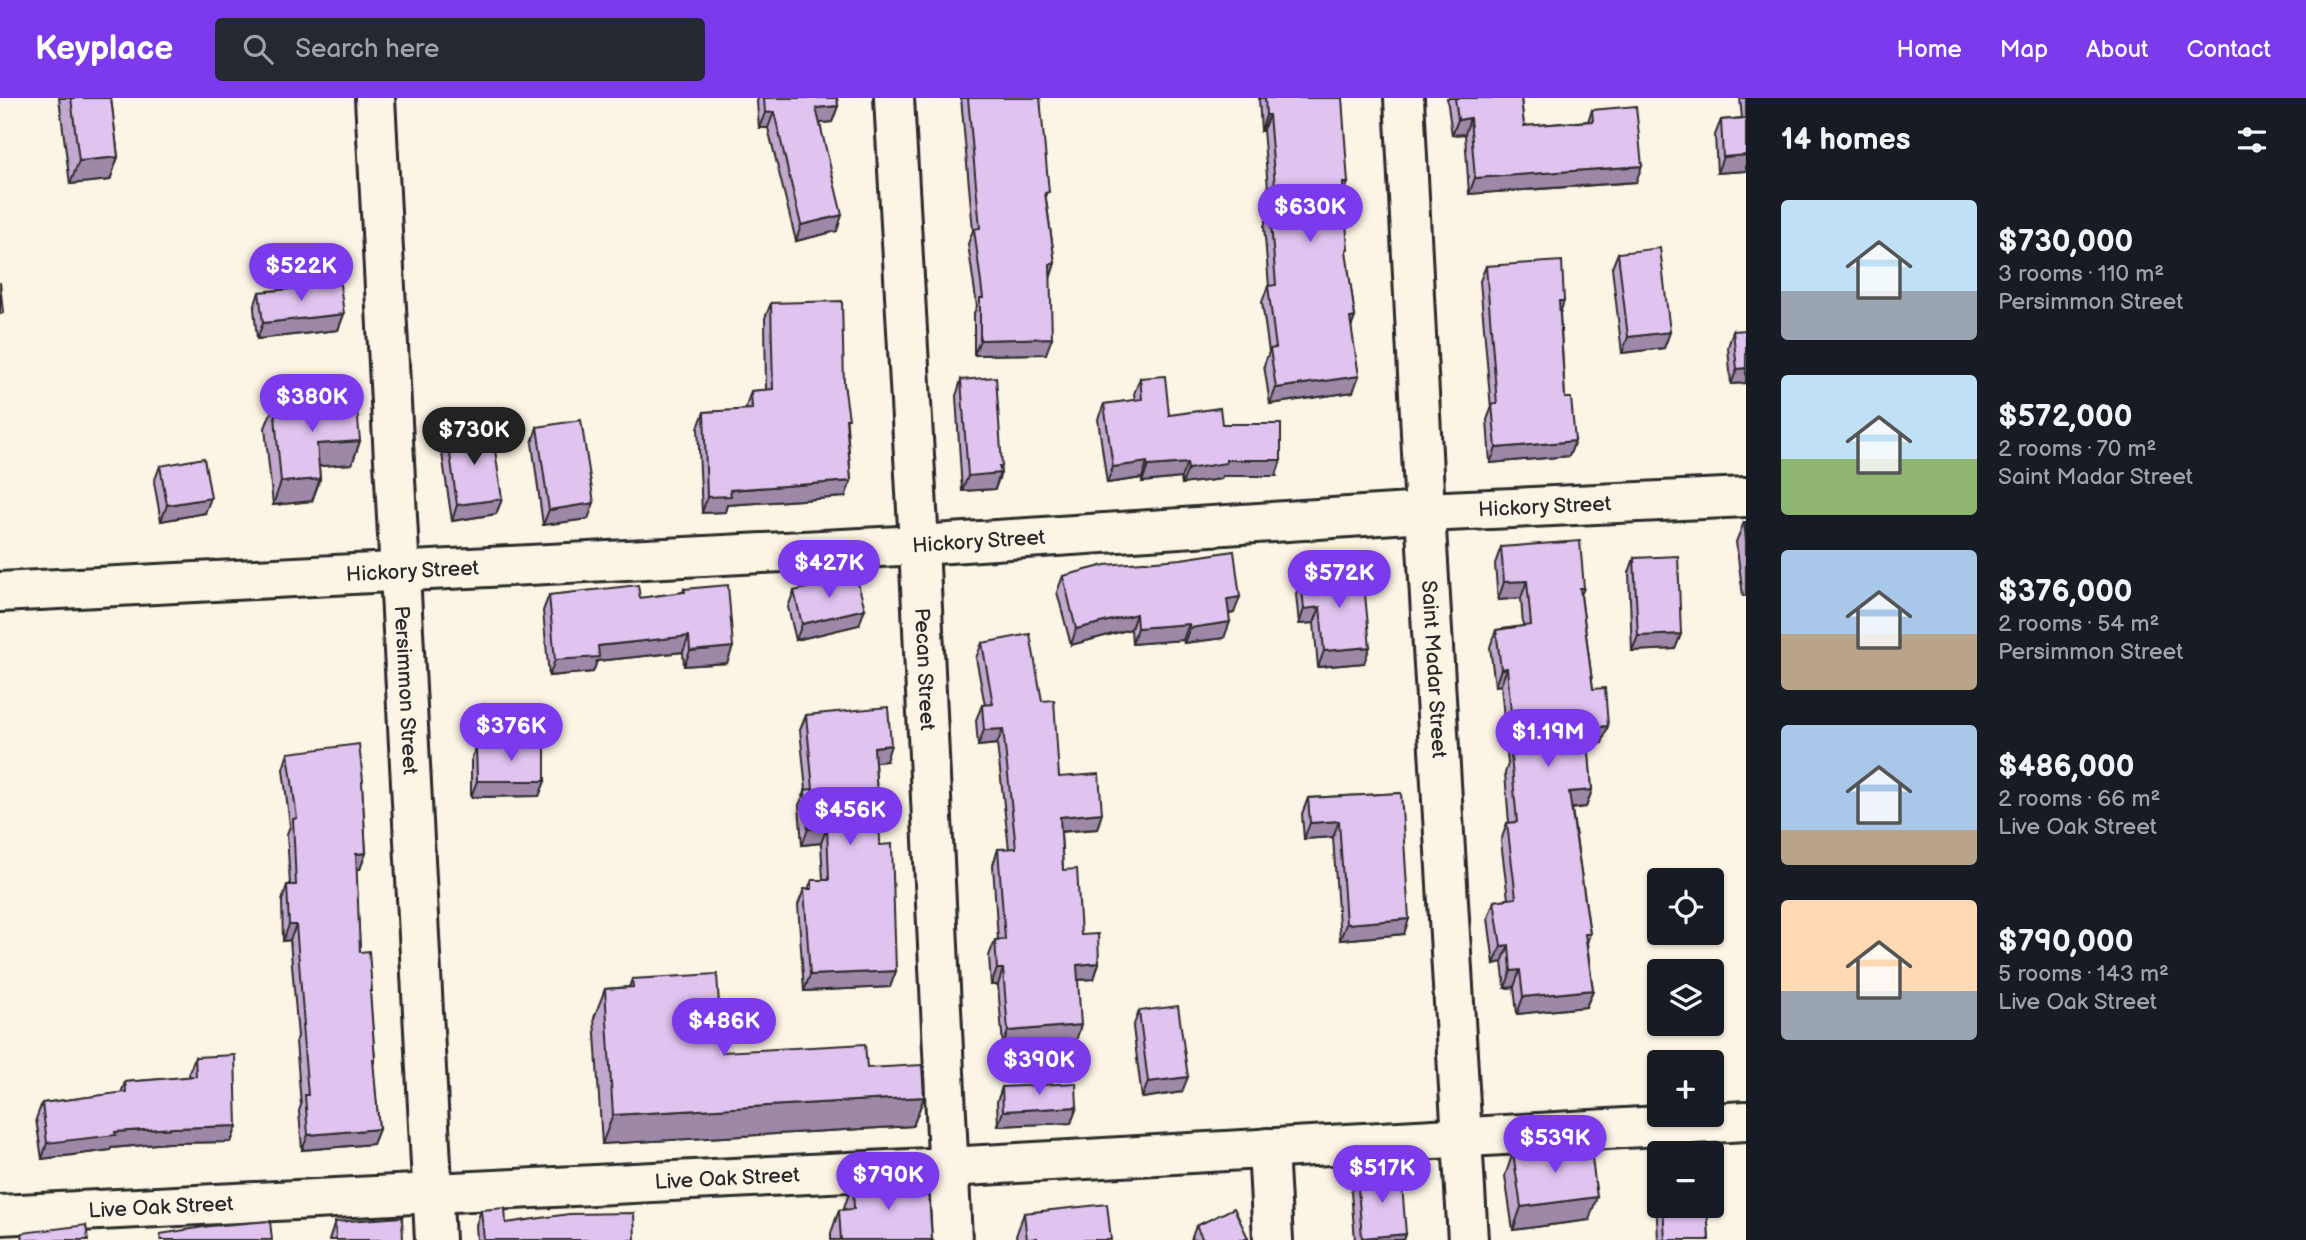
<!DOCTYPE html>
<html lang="en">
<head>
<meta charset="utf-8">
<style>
  body { margin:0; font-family:"Balsamiq Sans",sans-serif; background:#242831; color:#f1f3f6; height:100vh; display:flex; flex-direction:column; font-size:26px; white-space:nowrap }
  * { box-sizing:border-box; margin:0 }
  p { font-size:23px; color:#9ea1a6 }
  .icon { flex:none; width:38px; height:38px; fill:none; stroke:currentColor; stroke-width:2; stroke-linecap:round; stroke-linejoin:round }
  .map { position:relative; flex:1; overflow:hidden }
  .panel { display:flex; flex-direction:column; background:#171b24; width:560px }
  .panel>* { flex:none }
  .fabs { position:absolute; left:1647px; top:770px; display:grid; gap:14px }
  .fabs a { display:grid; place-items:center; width:77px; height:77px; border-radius:7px; background:#171b24; box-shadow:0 2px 5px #0004; font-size:35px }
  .price { position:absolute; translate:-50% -60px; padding:0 16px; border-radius:24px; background:#7c3aed; color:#fff; font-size:23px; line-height:46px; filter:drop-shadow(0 2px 4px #0008) }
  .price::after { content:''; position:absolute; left:50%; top:42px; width:21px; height:16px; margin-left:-10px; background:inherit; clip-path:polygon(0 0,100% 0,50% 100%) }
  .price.selected { background:#222; color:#fff }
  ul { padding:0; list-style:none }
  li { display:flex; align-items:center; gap:21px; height:175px; padding:0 35px }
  li span { display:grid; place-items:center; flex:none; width:196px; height:140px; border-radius:7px; color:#555 }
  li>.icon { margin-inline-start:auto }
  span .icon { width:84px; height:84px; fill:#fffc; stroke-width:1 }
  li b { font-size:30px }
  h2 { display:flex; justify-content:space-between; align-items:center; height:84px; padding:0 35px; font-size:30px }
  header { display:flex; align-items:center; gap:42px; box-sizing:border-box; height:98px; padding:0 35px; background:#7c3aed; color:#fff }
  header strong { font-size:33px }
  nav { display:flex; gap:38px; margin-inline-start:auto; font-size:24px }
  .search { width:490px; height:63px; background:#242831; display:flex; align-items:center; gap:18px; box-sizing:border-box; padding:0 24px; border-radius:7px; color:#9ea1a6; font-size:26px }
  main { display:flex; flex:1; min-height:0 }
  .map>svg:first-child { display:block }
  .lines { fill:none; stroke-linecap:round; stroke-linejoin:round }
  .minor-casing { stroke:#2b2b2b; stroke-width:44 }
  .minor { stroke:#fcf5e5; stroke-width:38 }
  .wall { fill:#c2a8ce; stroke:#2b2b2b; stroke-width:2 }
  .shaded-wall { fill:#9e88a8; stroke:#2b2b2b; stroke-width:2 }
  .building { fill:#e1c3f0; stroke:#2b2b2b; stroke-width:2 }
  .labels { text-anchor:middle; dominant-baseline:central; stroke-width:6; stroke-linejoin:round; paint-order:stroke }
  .street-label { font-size:21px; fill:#2b2b2b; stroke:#fcf5e5 }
</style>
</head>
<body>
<header>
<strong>Keyplace</strong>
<div class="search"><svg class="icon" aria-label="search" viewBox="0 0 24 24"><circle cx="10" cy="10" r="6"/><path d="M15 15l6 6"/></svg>Search here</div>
<nav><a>Home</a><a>Map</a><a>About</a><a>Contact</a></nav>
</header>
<main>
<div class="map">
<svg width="1746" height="1142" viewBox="0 0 1746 1142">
  <rect width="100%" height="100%" fill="#fcf5e5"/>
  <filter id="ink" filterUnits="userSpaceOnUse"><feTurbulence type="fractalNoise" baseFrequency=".0143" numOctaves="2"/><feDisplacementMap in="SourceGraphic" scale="14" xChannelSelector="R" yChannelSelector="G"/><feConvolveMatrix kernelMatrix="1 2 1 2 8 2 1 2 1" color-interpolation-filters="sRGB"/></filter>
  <g filter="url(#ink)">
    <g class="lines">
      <g class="minor-casing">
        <g id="minor">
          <path id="s1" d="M375,0L435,1142"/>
          <path id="s2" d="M894,0L919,447L952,1142"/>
          <path id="s3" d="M1404,0L1425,414L1468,1142"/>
          <path id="s4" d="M0,494L919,447L1425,414L1746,399"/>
          <polyline points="1268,1050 1273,1142"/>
          <path id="s5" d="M0,1117L948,1069L1746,1023"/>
        </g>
      </g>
      <use href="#minor" class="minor"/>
    </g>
    <g class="wall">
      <polygon points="59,0 111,0 118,59 110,82 70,86"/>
      <polygon points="758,0 837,0 838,8 832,24 820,25 837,133 796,143 768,30 759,30 757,4"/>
      <polygon points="961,0 1040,0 1046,101 1055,165 1050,179 1046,256 974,257 974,215 977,208 968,146 973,132"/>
      <polygon points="1259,0 1342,0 1346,157 1355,219 1351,230 1353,294 1270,306 1264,267 1269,254 1262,204 1268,188 1269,188 1264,128 1270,113 1263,32 1261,33"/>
      <polygon points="1447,0 1521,0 1524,28 1588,23 1592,12 1636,84 1469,96 1465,36 1452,37"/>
      <polygon points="1740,0 1746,0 1746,73 1717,75 1715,37 1721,22 1742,20"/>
      <polygon points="1618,155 1670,234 1664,250 1622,255 1612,170"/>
      <polygon points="1486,168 1560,215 1565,300 1575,343 1569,358 1490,365 1487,322 1491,311 1480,183"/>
      <polygon points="259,194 344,216 338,232 257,241 254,210"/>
      <polygon points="771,205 844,286 851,383 845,399 727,407 725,414 702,415 698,330 704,314 746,312 746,309 751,293 766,292 765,220"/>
      <polygon points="1733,233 1746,285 1731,286 1728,249"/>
      <polygon points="1140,280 1169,317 1222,326 1276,378 1222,378 1221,381 1182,386 1181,380 1142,384 1142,380 1107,385 1098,321 1104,306 1135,302 1134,296"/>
      <polygon points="961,282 1000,373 1001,375 995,391 962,393 956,298"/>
      <polygon points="274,307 360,343 352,366 319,368 320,381 312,403 273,407 265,330"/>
      <polygon points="537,329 588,421 543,427 532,345"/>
      <polygon points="447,334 488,353 502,401 496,416 452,423 441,349"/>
      <polygon points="160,368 205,415 161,423 154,384"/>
      <polygon points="1744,424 1746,424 1746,498 1743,498 1736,444"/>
      <polygon points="1501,449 1584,490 1581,497 1593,591 1602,645 1588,646 1592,692 1586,709 1572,711 1590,836 1587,845 1593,892 1586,909 1517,916 1514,889 1505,890 1502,864 1494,866 1488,820 1494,803 1508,801 1501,743 1507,725 1509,725 1505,675 1508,666 1501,587 1495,588 1490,549 1496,532 1523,528 1521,500 1498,502 1495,466"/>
      <polygon points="1634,460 1681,536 1675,551 1632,553 1629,475"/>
      <polygon points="1063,478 1234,515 1229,516 1224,540 1184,545 1183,542 1132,546 1131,531 1071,547 1057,494"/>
      <polygon points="1301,480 1364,565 1318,569 1314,525 1299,526 1296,496"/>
      <polygon points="684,491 727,565 684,568 683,554 597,563 593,574 549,578 543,513 549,497 640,500 683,494"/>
      <polygon points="794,493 859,527 796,542 788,509"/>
      <polygon points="982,545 1042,603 1059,679 1102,715 1097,731 1061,734 1063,772 1081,837 1099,865 1094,881 1078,882 1076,943 1003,948 998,887 991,887 989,858 995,842 998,842 993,767 998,751 1009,751 997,646 978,648 976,622 982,607 985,607 976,560"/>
      <polygon points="806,617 886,663 875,664 880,747 896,873 890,889 804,893 798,807 804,791 808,791 812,782 823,782 821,745 802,747 799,707 806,692 800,632"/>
      <polygon points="476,648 545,683 539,698 471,699 471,663"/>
      <polygon points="288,655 362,687 366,755 360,771 356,771 360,854 370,898 375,962 373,967 379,1031 373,1046 302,1052 299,1013 301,1007 296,943 298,939 290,842 283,843 282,803 287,787 290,787 287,736 290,728 283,671"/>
      <polygon points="1401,695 1404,836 1340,842 1333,739 1304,741 1302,716 1308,700"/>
      <polygon points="632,881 722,954 867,970 924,999 913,1028 602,1046 594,920 605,891 629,889"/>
      <polygon points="1139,913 1182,994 1142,1000 1133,929"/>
      <polygon points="195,959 237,1028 231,1044 168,1045 111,1050 110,1052 42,1061 36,1021 42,1005 121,995 125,984 190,979 189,975"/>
      <polygon points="1002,989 1077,1009 1071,1025 998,1028 997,1004"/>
      <polygon points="1513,1055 1589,1122 1513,1132 1505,1078"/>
      <polygon points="1659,1070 1659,1108 1707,1108 1709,1142 1658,1142 1655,1081"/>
      <polygon points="1357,1078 1406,1136 1404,1142 1355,1142 1351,1094"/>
      <polygon points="853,1086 932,1142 831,1142 831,1135 839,1112 845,1111 844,1109"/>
      <polygon points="481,1112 506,1125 635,1142 477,1142 476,1127"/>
      <polygon points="1024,1115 1111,1142 1017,1142 1016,1138"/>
      <polygon points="335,1124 403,1142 329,1142"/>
      <polygon points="1196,1128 1248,1140 1248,1142 1191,1142"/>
    </g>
    <g class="shaded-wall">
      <polygon points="838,8 832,24 811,26 816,10"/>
      <polygon points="774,14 768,30 759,30 765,15"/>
      <polygon points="1266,17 1269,17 1263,32 1261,33"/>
      <polygon points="1470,20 1465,36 1452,37 1458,22"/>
      <polygon points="1746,57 1746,73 1717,75 1723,59"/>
      <polygon points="118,59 110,82 70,86 79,63"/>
      <polygon points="1642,68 1636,84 1469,96 1475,80"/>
      <polygon points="1343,85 1348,85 1342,101"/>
      <polygon points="842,117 837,133 796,143 801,127"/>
      <polygon points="1055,165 1050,181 1050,166"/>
      <polygon points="1559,203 1564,203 1559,219"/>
      <polygon points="344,216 338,232 257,241 263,225"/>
      <polygon points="1355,219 1349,235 1350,220"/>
      <polygon points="1670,234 1664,250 1622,255 1628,239"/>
      <polygon points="1052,240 1046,256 974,257 980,242"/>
      <polygon points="1746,270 1746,285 1731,286 1737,271"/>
      <polygon points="1359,278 1353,294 1270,306 1276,290"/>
      <polygon points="360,343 352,366 308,369 317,346"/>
      <polygon points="1575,343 1569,358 1490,365 1496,350"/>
      <polygon points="1226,362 1281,362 1276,378 1222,378 1221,381 1182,386 1188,371"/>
      <polygon points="1147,364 1142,380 1107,385 1113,369"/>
      <polygon points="1187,365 1181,380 1142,384 1148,368"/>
      <polygon points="1002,368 995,391 962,393 968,378"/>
      <polygon points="320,381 312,403 273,407 281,384"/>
      <polygon points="851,383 845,399 727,407 725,414 702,415 707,399 730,392"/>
      <polygon points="211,400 205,415 161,423 167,407"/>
      <polygon points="502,401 496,416 452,423 457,407"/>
      <polygon points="594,405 588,421 543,427 549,412"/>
      <polygon points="1527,483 1521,500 1498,502 1504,484"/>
      <polygon points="1240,499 1234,515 1221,517 1227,501"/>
      <polygon points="1320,509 1314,525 1299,526 1304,511"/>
      <polygon points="865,511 859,527 796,542 802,526"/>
      <polygon points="1136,516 1131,531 1071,547 1076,531"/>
      <polygon points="1230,524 1224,540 1184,545 1190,530"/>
      <polygon points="1189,526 1183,542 1132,546 1137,530"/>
      <polygon points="1681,536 1675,551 1632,553 1638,538"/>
      <polygon points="689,538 683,554 597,563 593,574 549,578 555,562 598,548"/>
      <polygon points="733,549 727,565 684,568 690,553"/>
      <polygon points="1370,549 1364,565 1318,569 1324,553"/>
      <polygon points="1507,570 1501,587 1495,588 1501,571"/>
      <polygon points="1608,628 1602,645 1580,647 1587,630"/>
      <polygon points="1003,631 997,646 978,648 984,632"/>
      <polygon points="891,647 886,663 868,665 874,649"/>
      <polygon points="477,683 545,683 539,698 471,699"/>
      <polygon points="1592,692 1586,709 1563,711 1569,694"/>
      <polygon points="1102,715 1097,731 1054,734 1060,719"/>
      <polygon points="1339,723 1333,739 1304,741 1310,725"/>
      <polygon points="827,730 821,745 802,747 808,731"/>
      <polygon points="366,755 360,771 350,772 356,756"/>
      <polygon points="1409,821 1404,836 1340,842 1346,826"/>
      <polygon points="289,827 296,827 290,842 283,843"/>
      <polygon points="1509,847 1502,864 1494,866 1501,848"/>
      <polygon points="1099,865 1094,881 1072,882 1077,867"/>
      <polygon points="997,871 1003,871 998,887 991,887"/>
      <polygon points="1520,872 1514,889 1505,890 1511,873"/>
      <polygon points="896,873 890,889 804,893 810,877"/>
      <polygon points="1593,892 1586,909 1517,916 1523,899"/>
      <polygon points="1081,927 1076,943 1003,948 1008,933"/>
      <polygon points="1188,979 1182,994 1142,1000 1148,984"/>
      <polygon points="924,999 913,1028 602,1046 613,1017"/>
      <polygon points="1077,1009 1071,1025 998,1028 1003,1013"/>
      <polygon points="237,1028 231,1044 168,1045 111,1050 110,1052 42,1061 47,1045 115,1034 173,1030"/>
      <polygon points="379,1031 373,1046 302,1052 308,1037"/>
      <polygon points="1597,1099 1589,1122 1513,1132 1521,1109"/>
      <polygon points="1406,1136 1404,1142 1362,1142 1362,1140"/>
    </g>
    <g class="building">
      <polygon points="71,0 111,0 118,59 79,63"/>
      <polygon points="764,0 837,0 838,8 816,10 842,117 801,127 774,14 765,15"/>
      <polygon points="968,0 1040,0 1049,94 1045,95 1055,165 1050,166 1052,240 980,242 980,200 983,200 974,131 980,130"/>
      <polygon points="1265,0 1342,0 1348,85 1343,85 1348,151 1346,152 1355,219 1350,220 1359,278 1276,290 1270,251 1276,250 1268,188 1276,187 1270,113 1277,112 1269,17 1266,17"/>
      <polygon points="1455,0 1521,0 1524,28 1593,23 1592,12 1636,8 1642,68 1475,80 1470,20 1458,22"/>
      <polygon points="1746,20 1746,57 1723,59 1721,22"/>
      <polygon points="1660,150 1670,234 1628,239 1618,155"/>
      <polygon points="1562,163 1564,203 1559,203 1565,300 1571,300 1575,343 1496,350 1492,306 1497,306 1486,168"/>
      <polygon points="0,184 3,215 0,216"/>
      <polygon points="340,186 344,216 263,225 259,194"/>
      <polygon points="842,203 844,286 849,321 846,321 851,383 730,392 731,398 707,399 704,314 752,311 751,293 773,291 771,205"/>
      <polygon points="1746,232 1746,270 1737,271 1733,233"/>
      <polygon points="1165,278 1169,317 1220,310 1222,326 1281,326 1281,362 1226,362 1226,365 1188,371 1187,365 1148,368 1147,364 1113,369 1104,306 1142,301 1140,280"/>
      <polygon points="996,279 1002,368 999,368 1001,375 968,378 961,282"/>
      <polygon points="356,300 360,343 317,346 320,381 281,384 274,307"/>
      <polygon points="581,322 594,405 549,412 537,329"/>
      <polygon points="484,329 488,353 495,352 502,401 457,407 447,334"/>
      <polygon points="204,360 211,400 167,407 160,368"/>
      <polygon points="1744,424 1746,424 1746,443"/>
      <polygon points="1580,443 1584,490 1580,490 1593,591 1605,590 1608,628 1587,630 1592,692 1569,694 1590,836 1585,836 1593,892 1523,899 1520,872 1511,873 1509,847 1501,848 1494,803 1516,800 1507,725 1517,724 1511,658 1515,657 1507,570 1501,571 1496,532 1531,527 1527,483 1504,484 1501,449"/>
      <polygon points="1234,453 1240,499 1227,501 1230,524 1190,530 1189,526 1137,530 1136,516 1076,531 1063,478 1105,467 1181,461"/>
      <polygon points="1678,458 1681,536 1638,538 1634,460"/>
      <polygon points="1363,475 1370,549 1324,553 1320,509 1304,511 1301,480"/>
      <polygon points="856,478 865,511 802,526 794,493"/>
      <polygon points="638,487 640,500 685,494 684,491 728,487 733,549 690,553 689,538 598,548 599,559 555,562 549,497"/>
      <polygon points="1030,536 1042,603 1054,602 1059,679 1099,676 1102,715 1060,719 1063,772 1077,771 1081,837 1098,836 1099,865 1077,867 1081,927 1008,933 1003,871 997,871 995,842 1005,841 998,751 1016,750 1003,631 984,632 982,607 993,606 982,545"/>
      <polygon points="888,609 891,647 874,649 880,747 892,746 896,873 810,877 804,791 812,791 812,782 829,782 827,730 808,731 805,692 813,691 806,617"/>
      <polygon points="359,646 363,683 362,684 366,755 356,756 360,854 369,853 372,893 370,893 375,962 373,962 379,1031 308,1037 305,997 308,997 302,927 304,927 296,827 289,827 287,787 296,787 293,721 297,720 288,655"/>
      <polygon points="545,647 545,683 477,683 476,648"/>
      <polygon points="1401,695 1409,821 1346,826 1339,723 1310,725 1308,700"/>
      <polygon points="717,876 722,954 865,946 867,970 922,967 924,999 613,1017 605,891 633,889 632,881"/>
      <polygon points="1178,908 1188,979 1148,984 1139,913"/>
      <polygon points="235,957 237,1028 173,1030 115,1034 116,1037 47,1045 42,1005 126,994 125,984 196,978 195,959"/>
      <polygon points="1076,985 1077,1009 1003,1013 1002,989"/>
      <polygon points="1590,1045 1597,1099 1521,1109 1513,1055"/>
      <polygon points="1401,1074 1406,1136 1362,1140 1357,1078"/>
      <polygon points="928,1082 932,1142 841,1142 839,1112 854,1111 853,1086"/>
      <polygon points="1107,1106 1111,1142 1037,1142 1037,1140 1027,1142 1024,1115"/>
      <polygon points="1663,1108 1707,1108 1709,1142 1665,1142"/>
      <polygon points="505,1110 506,1125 569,1116 634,1115 635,1142 484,1142 481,1112"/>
      <polygon points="1234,1110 1248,1140 1244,1142 1203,1142 1196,1128"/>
      <polygon points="402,1119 403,1142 336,1142 335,1124"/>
      <polygon points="270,1123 272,1142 161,1142 160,1136 210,1128"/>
      <polygon points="86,1127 88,1142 23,1142 22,1135"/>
    </g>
  </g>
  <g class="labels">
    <g class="street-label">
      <text stroke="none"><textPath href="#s4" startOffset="1547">Hickory Street</textPath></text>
      <text stroke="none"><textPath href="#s4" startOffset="980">Hickory Street</textPath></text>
      <text stroke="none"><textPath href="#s4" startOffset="413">Hickory Street</textPath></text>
      <text stroke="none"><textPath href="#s2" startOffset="572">Pecan Street</textPath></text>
      <text stroke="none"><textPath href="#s3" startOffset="572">Saint Madar Street</textPath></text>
      <text stroke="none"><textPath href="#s1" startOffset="593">Persimmon Street</textPath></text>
      <text stroke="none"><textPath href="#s5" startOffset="728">Live Oak Street</textPath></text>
      <text stroke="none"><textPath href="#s5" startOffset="161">Live Oak Street</textPath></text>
    </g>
  </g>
</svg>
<div class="fabs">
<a><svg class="icon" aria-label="locate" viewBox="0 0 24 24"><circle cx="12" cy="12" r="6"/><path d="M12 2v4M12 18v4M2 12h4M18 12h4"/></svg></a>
<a><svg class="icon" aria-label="layers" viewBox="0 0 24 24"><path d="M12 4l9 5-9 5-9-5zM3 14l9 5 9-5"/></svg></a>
<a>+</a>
<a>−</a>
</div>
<b class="price" style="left:1310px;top:146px">$630K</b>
<b class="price" style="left:301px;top:205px">$522K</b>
<b class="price" style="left:312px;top:336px">$380K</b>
<b class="price selected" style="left:474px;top:369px">$730K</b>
<b class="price" style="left:829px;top:502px">$427K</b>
<b class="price" style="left:1339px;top:512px">$572K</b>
<b class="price" style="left:511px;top:665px">$376K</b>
<b class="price" style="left:1548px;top:671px">$1.19M</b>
<b class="price" style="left:850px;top:749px">$456K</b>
<b class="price" style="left:724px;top:960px">$486K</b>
<b class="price" style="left:1039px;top:999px">$390K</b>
<b class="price" style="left:1555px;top:1077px">$539K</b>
<b class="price" style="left:1382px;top:1107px">$517K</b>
<b class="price" style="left:888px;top:1114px">$790K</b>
</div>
<section class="panel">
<h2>14 homes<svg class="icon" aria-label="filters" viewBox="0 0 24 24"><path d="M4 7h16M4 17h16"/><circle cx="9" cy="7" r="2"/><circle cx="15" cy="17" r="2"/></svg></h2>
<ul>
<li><span style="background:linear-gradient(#bfe0f5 65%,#9aa5b1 0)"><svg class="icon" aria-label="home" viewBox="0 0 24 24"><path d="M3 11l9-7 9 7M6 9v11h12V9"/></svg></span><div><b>$730,000</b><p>3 rooms · 110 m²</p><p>Persimmon Street</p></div></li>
<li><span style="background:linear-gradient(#bfe0f5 60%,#8fb573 0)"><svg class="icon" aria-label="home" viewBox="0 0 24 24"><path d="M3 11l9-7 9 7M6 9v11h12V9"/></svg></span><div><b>$572,000</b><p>2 rooms · 70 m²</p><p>Saint Madar Street</p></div></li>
<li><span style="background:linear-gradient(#a9c7e8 60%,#b9a48a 0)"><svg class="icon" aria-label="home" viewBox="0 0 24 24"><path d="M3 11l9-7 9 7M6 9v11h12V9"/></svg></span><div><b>$376,000</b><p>2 rooms · 54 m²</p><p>Persimmon Street</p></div></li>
<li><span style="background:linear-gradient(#a9c7e8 75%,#b9a48a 0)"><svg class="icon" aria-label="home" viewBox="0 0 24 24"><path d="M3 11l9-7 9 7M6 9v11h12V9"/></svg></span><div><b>$486,000</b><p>2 rooms · 66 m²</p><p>Live Oak Street</p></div></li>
<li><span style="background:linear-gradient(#ffd9b3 65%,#9aa5b1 0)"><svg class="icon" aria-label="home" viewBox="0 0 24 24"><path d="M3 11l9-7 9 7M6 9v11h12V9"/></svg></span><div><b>$790,000</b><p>5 rooms · 143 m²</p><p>Live Oak Street</p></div></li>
</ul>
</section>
</main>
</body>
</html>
